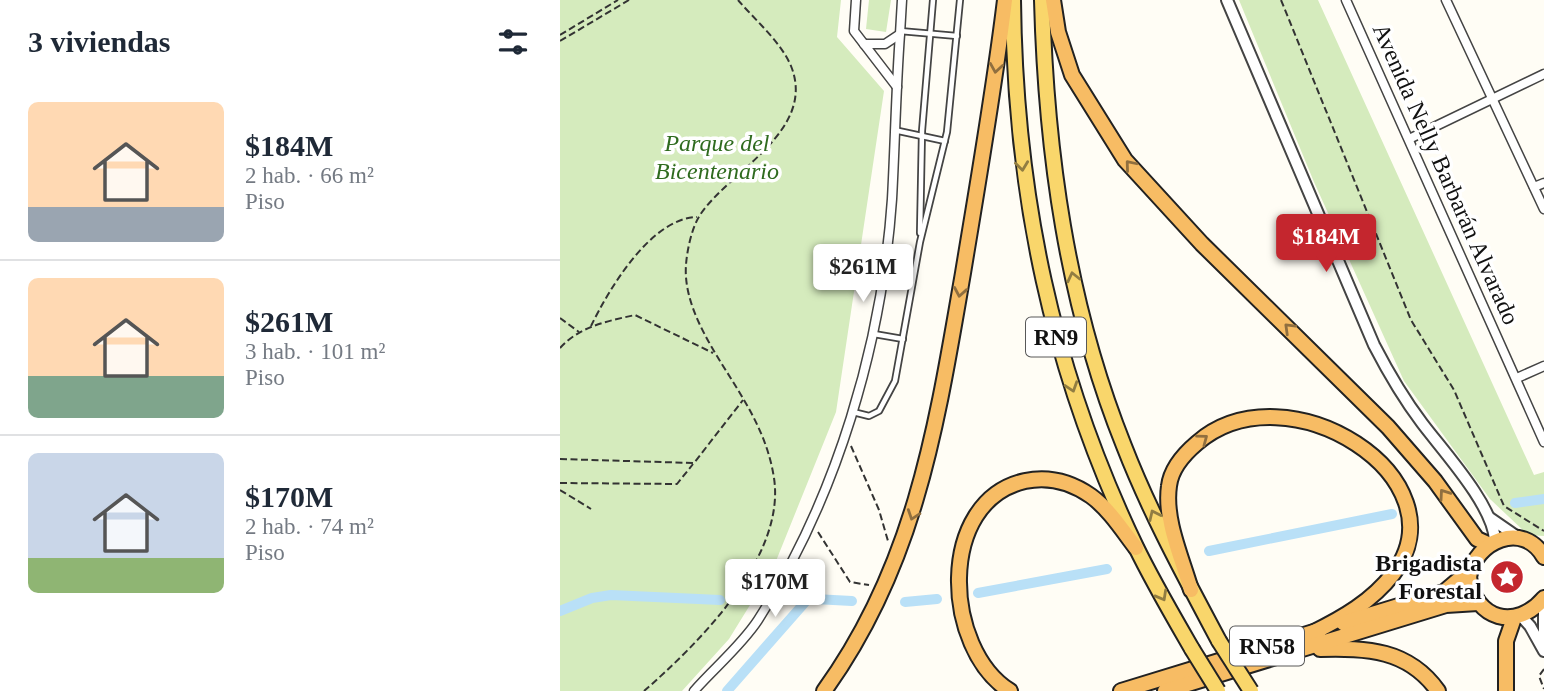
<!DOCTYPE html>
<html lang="es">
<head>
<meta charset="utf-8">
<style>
  body { margin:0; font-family:"Times New Roman",serif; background:#f2f2f3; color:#1f2937; height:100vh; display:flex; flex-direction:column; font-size:26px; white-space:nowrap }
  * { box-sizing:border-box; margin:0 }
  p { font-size:23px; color:#747a83 }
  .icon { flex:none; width:38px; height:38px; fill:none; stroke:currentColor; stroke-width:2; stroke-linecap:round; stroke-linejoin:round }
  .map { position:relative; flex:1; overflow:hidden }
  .panel { display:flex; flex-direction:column; background:#fff; width:560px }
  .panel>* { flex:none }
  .price { position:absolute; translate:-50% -60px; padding:0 16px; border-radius:7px; background:#fff; color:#222; font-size:23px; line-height:46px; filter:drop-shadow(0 2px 4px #0008) }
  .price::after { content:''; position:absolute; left:50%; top:42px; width:21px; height:16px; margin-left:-10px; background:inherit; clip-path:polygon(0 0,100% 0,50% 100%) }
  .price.selected { background:#c4262e; color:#fff }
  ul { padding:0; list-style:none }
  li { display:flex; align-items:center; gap:21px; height:175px; padding:0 28px }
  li+li { border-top:2px solid #e0e1e3 }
  li span { display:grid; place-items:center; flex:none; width:196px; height:140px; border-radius:10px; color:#555 }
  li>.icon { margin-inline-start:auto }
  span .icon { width:84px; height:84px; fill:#fffc; stroke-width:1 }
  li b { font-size:30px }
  h2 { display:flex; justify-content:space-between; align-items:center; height:84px; padding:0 28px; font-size:30px }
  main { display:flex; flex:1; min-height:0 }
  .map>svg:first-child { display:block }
  .green { fill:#d5ebbd }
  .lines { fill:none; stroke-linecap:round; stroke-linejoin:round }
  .canal { stroke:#b9e0f7; stroke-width:10 }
  .service-casing { stroke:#444; stroke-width:8 }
  .minor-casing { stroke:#444; stroke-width:11 }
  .tertiary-casing { stroke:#444; stroke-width:14 }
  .primary-casing { stroke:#222; stroke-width:18 }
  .trunk-casing { stroke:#222; stroke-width:18 }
  .path { stroke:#333; stroke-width:2; stroke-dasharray:7 3.5; stroke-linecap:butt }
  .service { stroke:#fff; stroke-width:4.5 }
  .minor { stroke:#fff; stroke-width:8 }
  .tertiary { stroke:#fff; stroke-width:10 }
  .primary { stroke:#f9d66b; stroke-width:14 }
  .trunk { stroke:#f7bc64; stroke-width:14 }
  .primary-bridge-casing { stroke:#222; stroke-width:18; stroke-linecap:butt }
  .primary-bridge { stroke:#f9d66b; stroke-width:14 }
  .oneway { stroke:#906f3f }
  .oneway2 { stroke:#917d42 }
  .labels { text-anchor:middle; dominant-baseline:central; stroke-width:7; stroke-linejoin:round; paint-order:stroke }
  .shield { fill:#fff; stroke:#585858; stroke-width:2 }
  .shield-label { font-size:23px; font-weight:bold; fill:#111 }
  .park-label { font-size:24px; font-style:italic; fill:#2f6b1f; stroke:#fff }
  .street-label { font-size:24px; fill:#111; stroke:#fff }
  .poi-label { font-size:24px; font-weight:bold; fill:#111; stroke:#fff; text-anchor:end }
</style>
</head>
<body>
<main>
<section class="panel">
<h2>3 viviendas<svg class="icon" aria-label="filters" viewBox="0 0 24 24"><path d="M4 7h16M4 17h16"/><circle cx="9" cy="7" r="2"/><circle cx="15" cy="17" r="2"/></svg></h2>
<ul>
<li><span style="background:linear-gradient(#ffd9b3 75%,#9aa5b1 0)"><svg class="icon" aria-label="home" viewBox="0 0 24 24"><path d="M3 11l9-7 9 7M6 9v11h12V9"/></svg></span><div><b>$184M</b><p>2 hab. · 66 m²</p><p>Piso</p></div></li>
<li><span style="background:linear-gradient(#ffd9b3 70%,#7fa58c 0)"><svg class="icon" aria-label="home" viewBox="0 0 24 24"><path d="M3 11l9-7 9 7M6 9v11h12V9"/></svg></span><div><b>$261M</b><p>3 hab. · 101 m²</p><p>Piso</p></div></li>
<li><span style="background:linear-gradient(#c9d6e8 75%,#8fb573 0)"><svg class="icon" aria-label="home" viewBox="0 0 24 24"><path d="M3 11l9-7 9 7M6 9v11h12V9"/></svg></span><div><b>$170M</b><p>2 hab. · 74 m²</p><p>Piso</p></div></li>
</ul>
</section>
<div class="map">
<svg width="984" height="691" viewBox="0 0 984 691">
  <rect width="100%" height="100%" fill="#fffdf5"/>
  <g class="green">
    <polygon points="0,0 281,0 277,37 324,91 276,412 214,566 169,639 122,691 0,691"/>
    <polygon points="309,0 331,0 326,32 306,29"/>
    <polygon points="679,0 758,0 974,475 984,472 984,536 968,535 930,499 844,381 754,182"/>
  </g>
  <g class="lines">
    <g class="canal">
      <polyline points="955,503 984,499"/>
      <polyline points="649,551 832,514"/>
      <polyline points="418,593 547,569"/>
      <polyline points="217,597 292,601"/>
      <polyline points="345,602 377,599"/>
      <polyline points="0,611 32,598 51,595 160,600"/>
      <polyline points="167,691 247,600"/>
    </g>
    <g class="service-casing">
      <g id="service">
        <polyline points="340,31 397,36"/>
        <polyline points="334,130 385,141"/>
        <polyline points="360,233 362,131 373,0"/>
        <polyline points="314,334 343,339"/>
        <polyline points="293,412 309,416 319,411 335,381 360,242 387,132 400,0"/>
      </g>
    </g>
    <g class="minor-casing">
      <g id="minor">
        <polyline points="296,0 294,31 337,87"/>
        <polyline points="786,0 984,442"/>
        <polyline points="886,0 984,209"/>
        <polyline points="304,44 325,44 340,34 342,0"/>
        <polyline points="849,139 984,74"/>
        <polyline points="974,187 984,183"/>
        <polyline points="957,378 984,366"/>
        <path d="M134,691C154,668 181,646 198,620C277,497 322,344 332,199C335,144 336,89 340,34"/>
      </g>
    </g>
    <g class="tertiary-casing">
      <g id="tertiary">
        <path d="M667,0L814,345C828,372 843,398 862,423C883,451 933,505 935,540"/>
        <polyline points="930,518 959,538"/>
        <polyline points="984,609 984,638"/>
        <polyline points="961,616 970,626 984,651"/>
      </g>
    </g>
    <g class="primary-casing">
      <g id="primary">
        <path d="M453,0C455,194 492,372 576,547C593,582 613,616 632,649"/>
        <path d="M482,0C486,152 507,304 564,446C590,513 625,577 659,641"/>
      </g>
    </g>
    <g class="trunk-casing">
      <g id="trunk">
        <polyline points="493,0 498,32 512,75 565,160 642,244 828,427 875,481 917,539 928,544"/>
        <path d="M984,557C963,520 915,541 909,577C915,620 956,631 984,598"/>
        <path d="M631,590C622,558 604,520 609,486C611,469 624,454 637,443C727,365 906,479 833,574C812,601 783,618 752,633"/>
        <polyline points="783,623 884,592 910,570"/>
        <path d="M760,649C807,648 848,649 878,691"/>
        <path d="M264,691C356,564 377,423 403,273C418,182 434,91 445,0"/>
        <path d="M450,691C383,649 376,501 465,481C489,476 511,482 531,496C549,509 563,531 576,548"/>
        <polyline points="561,691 760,630"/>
        <polyline points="605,691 886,605 918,603"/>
        <polyline points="946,691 946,641 954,618"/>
      </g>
    </g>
    <g class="path">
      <polyline points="721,0 851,320 894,390 944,506 984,531"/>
      <polyline points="0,35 58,0"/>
      <polyline points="0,41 69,0"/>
      <polyline points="0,318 19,332"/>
      <path d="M31,326C49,289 91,218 137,217"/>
      <path d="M0,348C20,326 48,321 75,315L153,353"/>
      <polyline points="291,446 319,510 328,541"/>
      <polyline points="0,459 134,463 183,400"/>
      <polyline points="0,483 117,484 133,464"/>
      <polyline points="0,490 31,509"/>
      <polyline points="258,532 290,582 309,585"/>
      <polyline points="984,669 979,676 984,689"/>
      <path d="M84,691C138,644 226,557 214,478C208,439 190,409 170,377C150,345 123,304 126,265C127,250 132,227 140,215C170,170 257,131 231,66C221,42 195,20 178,0"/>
    </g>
    <use href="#service" class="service"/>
    <use href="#minor" class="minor"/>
    <use href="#tertiary" class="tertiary"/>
    <use href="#primary" class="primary"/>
    <use href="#trunk" class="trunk"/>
    <g class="primary-bridge-casing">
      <g id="primary-bridge">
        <polyline points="659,641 691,691"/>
        <polyline points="632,649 658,691"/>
      </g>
    </g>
    <use href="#primary-bridge" class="primary-bridge"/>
  </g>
  <defs><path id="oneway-chevron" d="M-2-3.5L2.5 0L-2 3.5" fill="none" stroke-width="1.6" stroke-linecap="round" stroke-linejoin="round" transform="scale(1.75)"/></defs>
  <g class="oneway">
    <use href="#oneway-chevron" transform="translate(436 68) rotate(99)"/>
    <use href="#oneway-chevron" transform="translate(570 165) rotate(-130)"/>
    <use href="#oneway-chevron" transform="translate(400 292) rotate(100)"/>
    <use href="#oneway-chevron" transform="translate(729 328) rotate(-136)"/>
    <use href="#oneway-chevron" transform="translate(643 439) rotate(-37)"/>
    <use href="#oneway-chevron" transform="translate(884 494) rotate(-125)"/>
    <use href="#oneway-chevron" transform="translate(353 515) rotate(109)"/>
  </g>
  <g class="oneway2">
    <use href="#oneway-chevron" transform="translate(462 166) rotate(83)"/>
    <use href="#oneway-chevron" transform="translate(513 277) rotate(-103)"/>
    <use href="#oneway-chevron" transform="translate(512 387) rotate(72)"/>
    <use href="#oneway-chevron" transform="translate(594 515) rotate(-115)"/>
    <use href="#oneway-chevron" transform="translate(602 596) rotate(61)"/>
  </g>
  <defs>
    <g id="sight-disc" transform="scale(1.75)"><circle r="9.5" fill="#c4262e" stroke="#fff"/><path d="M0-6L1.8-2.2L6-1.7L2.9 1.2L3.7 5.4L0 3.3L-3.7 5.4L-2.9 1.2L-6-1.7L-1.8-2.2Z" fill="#fff"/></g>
  </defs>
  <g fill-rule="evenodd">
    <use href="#sight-disc" x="947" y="577"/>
  </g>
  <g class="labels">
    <g class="shield">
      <rect x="466" y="317.5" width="60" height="39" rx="5"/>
      <rect x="670" y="626.5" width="74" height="39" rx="5"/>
    </g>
    <g class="shield-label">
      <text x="496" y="337">RN9</text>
      <text x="707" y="646">RN58</text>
    </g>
    <g class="park-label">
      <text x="157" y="143">Parque del<tspan x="157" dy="28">Bicentenario</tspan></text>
    </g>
    <g class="street-label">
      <text transform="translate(886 174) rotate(66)">Avenida Nelly Barbarán Alvarado</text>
    </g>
    <g class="poi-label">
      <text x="922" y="563">Brigadista<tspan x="922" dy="28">Forestal</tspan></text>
    </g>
  </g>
</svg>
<b class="price selected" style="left:766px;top:274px">$184M</b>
<b class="price" style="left:303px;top:304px">$261M</b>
<b class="price" style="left:215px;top:619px">$170M</b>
</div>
</main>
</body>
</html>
